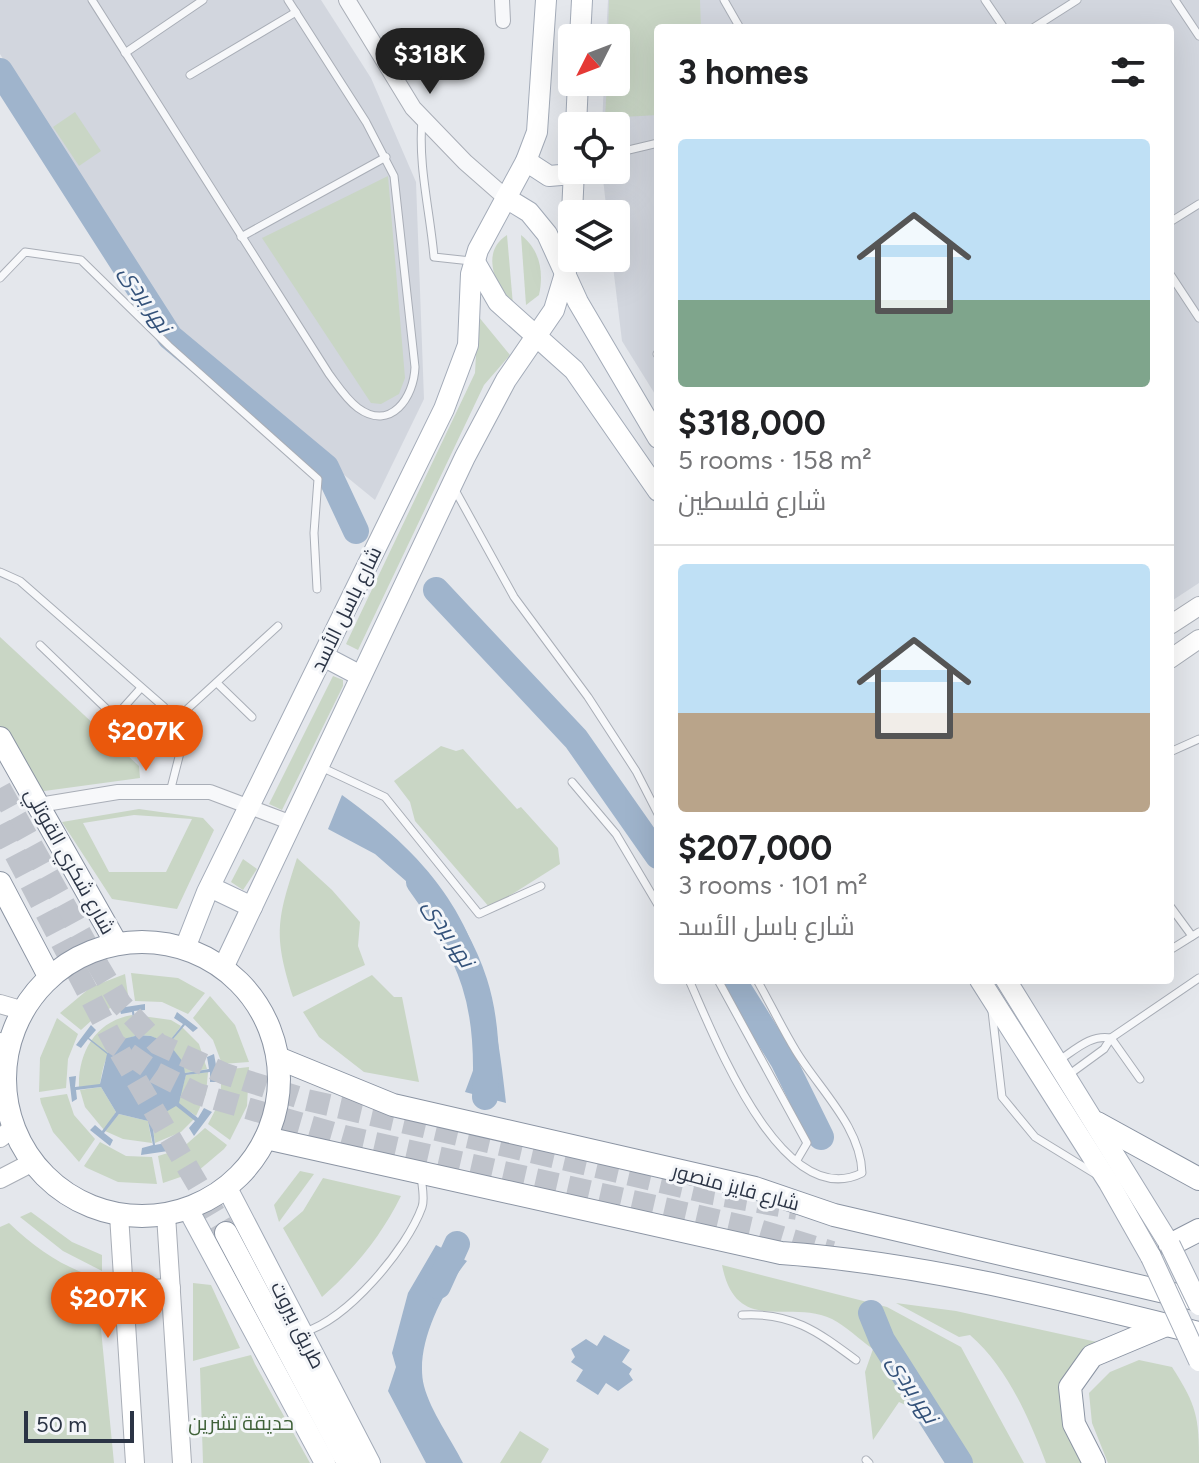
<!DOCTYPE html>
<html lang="en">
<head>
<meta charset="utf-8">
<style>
  body { margin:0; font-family:Figtree,Cairo,sans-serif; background:#f6f6f6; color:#202124; height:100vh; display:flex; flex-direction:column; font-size:30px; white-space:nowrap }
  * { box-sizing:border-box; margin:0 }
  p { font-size:26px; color:#757577 }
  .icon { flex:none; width:44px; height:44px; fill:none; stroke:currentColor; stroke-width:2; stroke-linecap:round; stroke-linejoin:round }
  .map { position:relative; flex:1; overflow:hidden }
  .drawer { position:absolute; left:654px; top:24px; width:520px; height:960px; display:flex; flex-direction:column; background:#fff; border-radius:8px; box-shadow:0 8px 32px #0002 }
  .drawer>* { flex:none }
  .needle { width:52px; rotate:228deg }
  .tools { position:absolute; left:558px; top:24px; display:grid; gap:16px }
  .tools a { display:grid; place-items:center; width:72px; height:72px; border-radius:8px; background:#fff; box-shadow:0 8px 32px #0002; font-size:40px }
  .scale { position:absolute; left:24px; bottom:20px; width:110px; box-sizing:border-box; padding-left:8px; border:4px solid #2b3445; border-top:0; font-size:22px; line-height:28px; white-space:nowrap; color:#2b3445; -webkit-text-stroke:6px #f4f6f9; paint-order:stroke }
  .price { position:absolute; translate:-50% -68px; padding:0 18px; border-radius:28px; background:#ea580c; color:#fff; font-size:26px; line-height:52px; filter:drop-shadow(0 2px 4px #0008) }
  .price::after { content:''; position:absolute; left:50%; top:48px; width:24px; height:18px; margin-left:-12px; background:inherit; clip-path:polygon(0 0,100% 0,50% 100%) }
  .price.on { background:#222; color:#fff }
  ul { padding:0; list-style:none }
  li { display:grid; align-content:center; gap:16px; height:424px; padding:0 24px }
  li+li { border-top:2px solid #e0e0e0 }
  li span { display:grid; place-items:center; height:248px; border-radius:8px; color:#555 }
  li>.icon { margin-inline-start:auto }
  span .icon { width:144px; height:144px; fill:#fffc; stroke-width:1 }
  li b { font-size:34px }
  h2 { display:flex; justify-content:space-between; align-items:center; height:96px; padding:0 24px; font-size:34px }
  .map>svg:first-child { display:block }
  .built { fill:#d2d6de }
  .green { fill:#c9d6c5; fill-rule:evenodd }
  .water { fill:#9fb4cc }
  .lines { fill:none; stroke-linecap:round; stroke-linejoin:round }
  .river { stroke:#9fb4cc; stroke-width:26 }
  .trunk-tunnel { stroke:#bfc3cb; stroke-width:22; stroke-dasharray:22 11; stroke-linecap:butt }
  .service-casing { stroke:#a9aeb7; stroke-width:9 }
  .minor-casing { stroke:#a9aeb7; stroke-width:16 }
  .tertiary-casing { stroke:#a9aeb7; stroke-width:18 }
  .secondary-casing { stroke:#a9aeb7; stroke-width:20 }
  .primary-casing { stroke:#a3abb8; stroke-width:22 }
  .trunk-casing { stroke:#8b94a3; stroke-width:24 }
  .service { stroke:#f7f8fa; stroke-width:7 }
  .minor { stroke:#f7f8fa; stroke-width:14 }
  .tertiary { stroke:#f7f8fa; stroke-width:16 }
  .secondary { stroke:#fff; stroke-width:18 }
  .primary { stroke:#fff; stroke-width:20 }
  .trunk { stroke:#fff; stroke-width:22 }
  .primary-bridge-casing { stroke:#a3abb8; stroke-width:22; stroke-linecap:butt }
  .primary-bridge { stroke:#fff; stroke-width:20 }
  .labels { text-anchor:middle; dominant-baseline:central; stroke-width:6; stroke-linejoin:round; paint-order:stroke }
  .street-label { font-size:20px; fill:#2b3445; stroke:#f4f6f9 }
  .park-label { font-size:20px; fill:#3f6138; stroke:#f4f6f9 }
  .water-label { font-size:22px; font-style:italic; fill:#34527a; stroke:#f4f6f9 }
</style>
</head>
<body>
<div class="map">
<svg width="1199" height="1463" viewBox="0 0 1199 1463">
  <rect width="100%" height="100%" fill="#e4e7ec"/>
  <g class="built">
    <polygon points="0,0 321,0 371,78 416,182 424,399 375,500 176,338 0,54"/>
    <polygon points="608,0 1199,0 1199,583 1170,602 1170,28 658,28 658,399 622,341 612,258 616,258 616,214 607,214 602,170 616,170 616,126 602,126 604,82 616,82 616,38 606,38"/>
  </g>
  <g class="green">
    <polygon points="609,0 700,0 701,28 658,28 658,115 605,118 607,82 616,82 616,38 608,38"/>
    <polygon points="75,112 101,151 79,166 53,127"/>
    <polygon points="388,176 405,378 399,394 381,404 371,403 262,238"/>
    <path d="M507,235L513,305C495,286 480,252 507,235Z"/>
    <path d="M521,235C540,250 544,272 539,295L526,305Z"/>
    <polygon points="478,316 510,355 484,385 358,650 346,644 475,373"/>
    <polygon points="0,637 139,766 140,778 37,792 0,727"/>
    <polygon points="333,676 343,680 343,686 282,810 269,804"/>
    <polygon points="441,746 456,751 463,749 517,809 521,807 558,848 560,864 490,908 415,821 410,802 394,781"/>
    <path d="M139,809L203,818L214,830L177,909L112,899L62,822ZM134,815L192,819L166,872H109L83,823Z"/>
    <path d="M297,858L332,890L360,922L358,946L365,965L293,997C273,934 277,920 297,858Z"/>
    <polygon points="243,859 257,869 243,890 231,882"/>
    <polygon points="131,973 178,978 205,993 188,1014 162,1002 135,1001"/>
    <polygon points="125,974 129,1002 102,1011 81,1030 60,1013 91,987"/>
    <polygon points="372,975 394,997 402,997 419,1082 364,1072 319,1037 303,1012"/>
    <polygon points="210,996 235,1025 249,1062 222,1064 213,1040 193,1018"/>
    <path d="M132,1015L135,1036C108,1044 104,1059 100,1085L79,1087C78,1052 96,1021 132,1015Z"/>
    <polygon points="135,1015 171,1020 181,1026 168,1044 151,1036 137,1035"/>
    <polygon points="57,1018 78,1034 68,1059 66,1088 39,1092 40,1058"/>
    <polygon points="182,1027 199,1044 207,1069 185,1073 169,1045"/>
    <polygon points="249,1067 247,1106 230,1140 208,1124 220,1101 222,1070"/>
    <polygon points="208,1072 206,1094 196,1116 178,1103 186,1075"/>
    <polygon points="101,1087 116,1112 104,1130 85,1107 80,1090"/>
    <polygon points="67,1094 74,1115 95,1139 79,1162 53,1132 41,1103 40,1098"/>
    <polygon points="176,1105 194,1119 181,1132 155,1143 152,1120"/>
    <polygon points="119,1114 148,1121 152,1143 123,1139 105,1131"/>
    <polygon points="205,1128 227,1145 224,1149 198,1171 163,1183 158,1156 181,1149"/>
    <polygon points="100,1142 126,1156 152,1157 157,1184 118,1182 87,1168 84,1166"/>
    <polygon points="300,1171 314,1174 279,1222 274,1205"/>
    <path d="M323,1178L401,1196C381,1236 356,1267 322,1297L283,1228L303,1211Z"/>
    <polygon points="31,1212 72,1242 102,1255 102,1271 63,1251 20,1217"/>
    <path d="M9,1223C36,1249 60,1265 96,1278L114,1463H0V1227Z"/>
    <path d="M722,1265L887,1307L961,1347L1024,1463H965L943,1422L899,1402L873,1440L865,1372L873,1349C860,1340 846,1326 832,1319C789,1298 736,1337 722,1265Z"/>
    <polygon points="193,1283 211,1285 240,1348 193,1361"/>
    <path d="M896,1303L956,1311L1097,1342L1079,1366L1087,1463H1046C1029,1418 1007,1367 970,1335L959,1337Z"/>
    <polygon points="251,1355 255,1364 310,1463 203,1463 200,1368"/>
    <path d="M1139,1360L1172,1367C1197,1406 1199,1417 1199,1463H1108L1092,1423L1089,1393L1110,1372Z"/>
    <polygon points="520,1431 549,1449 541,1463 500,1463"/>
  </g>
  <g class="water">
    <path d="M342,795C466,884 490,955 506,1103L465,1092L486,1036L473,971L438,909L375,854L328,829Z"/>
    <polygon points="145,1004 145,1010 134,1011 137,1035 151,1036 168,1043 183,1024 174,1018 177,1012 198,1028 193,1032 185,1025 169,1044 183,1062 185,1073 209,1069 207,1057 214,1054 219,1082 210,1082 210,1072 186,1075 179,1103 198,1118 204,1108 212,1112 194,1136 189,1128 195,1121 176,1106 152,1120 155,1145 165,1143 168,1151 141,1155 142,1148 153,1145 148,1121 119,1114 104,1133 113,1140 110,1146 90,1130 95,1125 102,1131 116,1112 101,1087 76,1090 77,1099 72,1102 69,1077 76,1076 75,1087 100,1084 107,1054 88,1039 81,1048 76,1045 91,1025 96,1030 89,1038 108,1053 123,1039 135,1036 132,1012 121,1014 119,1008"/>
    <path d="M436,1245L467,1261C443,1291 414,1346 424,1386C431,1412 451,1439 463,1463H426L388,1391L396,1367L392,1353L408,1293Z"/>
    <polygon points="604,1335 630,1350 622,1362 632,1369 629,1374 633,1380 618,1391 606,1383 598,1395 576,1381 583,1370 571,1362 575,1357 571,1349 586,1339 597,1346"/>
  </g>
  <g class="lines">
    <g class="river">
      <polyline points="0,71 170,337 326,467 356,531"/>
      <polyline points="436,590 576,739 658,856"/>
      <path d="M419,882C473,957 491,1004 485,1097"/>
      <polyline points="733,980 783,1060 821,1137"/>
      <polyline points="438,1286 457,1244"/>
      <polyline points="871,1313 882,1340 960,1463"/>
    </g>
    <g class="trunk-tunnel">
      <polyline points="0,788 99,967 121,1004 158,1044 225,1074 307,1100 713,1194 797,1209"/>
      <polyline points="0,825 115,1044 156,1073 198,1094 344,1136 752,1228 832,1252"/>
      <polyline points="120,1052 226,1233"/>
    </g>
    <g class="service-casing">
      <g id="service">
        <path d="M92,0L329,374C338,386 346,399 358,408C391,432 414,397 415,367L394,176L366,122L288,0"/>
        <polyline points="724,0 740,28"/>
        <polyline points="985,0 1004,28"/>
        <polyline points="1175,0 1199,36"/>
        <polyline points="1033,28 1077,0"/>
        <polyline points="125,53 203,0"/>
        <polyline points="190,75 296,12"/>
        <path d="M422,120C418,166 430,211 434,257L471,261"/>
        <polyline points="616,153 658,143"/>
        <polyline points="1170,222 1199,204"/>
        <polyline points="241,237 386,157"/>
        <polyline points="1170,274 1199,318"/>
        <polyline points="0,278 25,252 81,260 169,346 318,479 314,533 317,589"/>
        <polyline points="657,354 658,354"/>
        <polyline points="455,490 514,597 588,697 636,771 658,814"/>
        <polyline points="0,572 20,581 164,707 182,745 170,792"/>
        <polyline points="40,645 143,744"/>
        <polyline points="217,683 252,717"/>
        <polyline points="115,717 140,689"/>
        <polyline points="172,723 278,626"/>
        <polyline points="1170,752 1199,739"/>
        <polyline points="321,767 385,797 479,914 541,886"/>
        <polyline points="572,782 616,834 658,905"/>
        <polyline points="1170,906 1192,936"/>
        <polyline points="1170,950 1199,932"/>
        <path d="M689,980C714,1035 781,1213 862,1173C861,1127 819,1089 796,1051C782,1028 770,1003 757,980"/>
        <polyline points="718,980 807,1143 797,1160"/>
        <polyline points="992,1011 1002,1097 1035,1137 1097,1175"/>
        <path d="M1058,1061C1075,1050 1091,1034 1111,1038L1140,1079"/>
        <polyline points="1067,1076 1104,1049 1111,1038 1199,978"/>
        <path d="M742,1315C792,1312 818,1332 856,1360"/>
        <path d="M304,1332C347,1320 407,1249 422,1207C425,1199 422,1186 421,1176"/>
        <polyline points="866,1460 869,1463"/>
      </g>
    </g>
    <g class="minor-casing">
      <g id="minor">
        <polyline points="502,0 503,21"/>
        <polyline points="39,805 118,792 210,792 292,823"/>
      </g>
    </g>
    <g class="tertiary-casing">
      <polyline id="tertiary" points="347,0 413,108 465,162 506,198"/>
    </g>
    <g class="secondary-casing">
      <g id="secondary">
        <polyline points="1170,625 1199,606"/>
        <polyline points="1170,659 1199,639"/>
        <polyline points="0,1004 24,1011"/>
        <polyline points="0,1042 8,1045"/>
        <polyline points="0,1138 13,1128"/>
        <polyline points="0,1179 33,1162"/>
        <polyline points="119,1215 135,1463"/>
        <polyline points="166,1215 182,1463"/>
        <polyline points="125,1290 171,1288"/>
      </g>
    </g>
    <g class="primary-casing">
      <g id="primary">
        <polyline points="580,38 582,0"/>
        <polyline points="576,126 578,82"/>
        <polyline points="526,161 549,176 573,174"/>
        <polyline points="506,198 529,212 547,234 578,302 658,438"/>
        <polyline points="475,262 498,302 574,370 658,491"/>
        <polyline points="323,656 361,676"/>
        <polyline points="210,887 252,907"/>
        <polyline points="185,948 207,892 444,409 468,345 471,274 478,250 526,161 537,132 546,0"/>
        <polyline points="223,968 465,457 506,380 554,310 570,257 574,170"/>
        <polyline points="980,980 1109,1183 1151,1257"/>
        <polyline points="1006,980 1170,1245"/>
        <polyline points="227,1188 370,1463"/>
        <polyline points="188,1209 325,1463"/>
      </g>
    </g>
    <g class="trunk-casing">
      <g id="trunk">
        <polyline points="0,738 116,943"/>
        <polyline points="0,883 49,976"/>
        <circle cx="142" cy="1079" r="137"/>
        <polyline points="278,1058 393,1105 755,1188 834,1215 1199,1300"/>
        <polyline points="1097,1123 1199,1179"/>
        <path d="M266,1138L781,1253C922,1263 1062,1299 1199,1333"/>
        <polyline points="226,1233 348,1463"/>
        <polyline points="1170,1245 1199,1230"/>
        <polyline points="1094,1463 1074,1424 1070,1387 1092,1356 1166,1325"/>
      </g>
    </g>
    <use href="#service" class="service"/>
    <use href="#minor" class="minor"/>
    <use href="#tertiary" class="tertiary"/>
    <use href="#secondary" class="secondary"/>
    <use href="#primary" class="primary"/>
    <use href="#trunk" class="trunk"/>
    <g class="primary-bridge-casing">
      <g id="primary-bridge">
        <polyline points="1170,1245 1199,1305"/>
        <polyline points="1151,1257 1199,1361"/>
      </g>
    </g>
    <use href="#primary-bridge" class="primary-bridge"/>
  </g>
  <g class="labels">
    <g class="street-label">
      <text transform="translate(346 609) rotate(-64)">شارع باسل الأسد</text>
      <text transform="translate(70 861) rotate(61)">شارع شكري القوتلي</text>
      <text transform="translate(736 1187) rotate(15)">شارع فايز منصور</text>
      <text transform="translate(298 1325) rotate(63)">طريق بيروت</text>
    </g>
    <g class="park-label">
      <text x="241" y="1423">حديقة تشرين</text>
    </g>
    <g class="water-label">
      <text transform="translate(146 299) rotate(57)">نهر بردى</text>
      <text transform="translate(449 933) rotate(58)">نهر بردى</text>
      <text transform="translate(913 1389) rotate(58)">نهر بردى</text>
    </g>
  </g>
</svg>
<div class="tools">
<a><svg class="needle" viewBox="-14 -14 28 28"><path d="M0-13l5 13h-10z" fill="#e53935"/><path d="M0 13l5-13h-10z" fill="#757577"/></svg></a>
<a><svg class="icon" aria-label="locate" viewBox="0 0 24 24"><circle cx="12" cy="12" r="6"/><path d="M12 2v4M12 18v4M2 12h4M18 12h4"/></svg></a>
<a><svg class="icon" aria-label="layers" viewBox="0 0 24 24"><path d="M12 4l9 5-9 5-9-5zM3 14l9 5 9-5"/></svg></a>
</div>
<div class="scale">50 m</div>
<b class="price on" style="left:430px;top:96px">$318K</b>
<b class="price" style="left:146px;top:773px">$207K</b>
<b class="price" style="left:108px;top:1340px">$207K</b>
<section class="drawer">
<h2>3 homes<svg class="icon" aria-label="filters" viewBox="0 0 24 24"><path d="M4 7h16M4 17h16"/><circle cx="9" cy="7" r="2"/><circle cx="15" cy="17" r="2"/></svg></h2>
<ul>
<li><span style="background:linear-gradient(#bfe0f5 65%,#7fa58c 0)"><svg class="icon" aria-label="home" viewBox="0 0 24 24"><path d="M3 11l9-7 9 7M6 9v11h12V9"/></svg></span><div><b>$318,000</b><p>5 rooms · 158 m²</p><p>شارع فلسطين</p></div></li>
<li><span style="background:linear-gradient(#bfe0f5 60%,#b9a48a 0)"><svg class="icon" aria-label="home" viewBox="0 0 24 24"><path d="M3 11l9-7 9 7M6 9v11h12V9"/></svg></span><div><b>$207,000</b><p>3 rooms · 101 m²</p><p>شارع باسل الأسد</p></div></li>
</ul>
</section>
</div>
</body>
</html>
